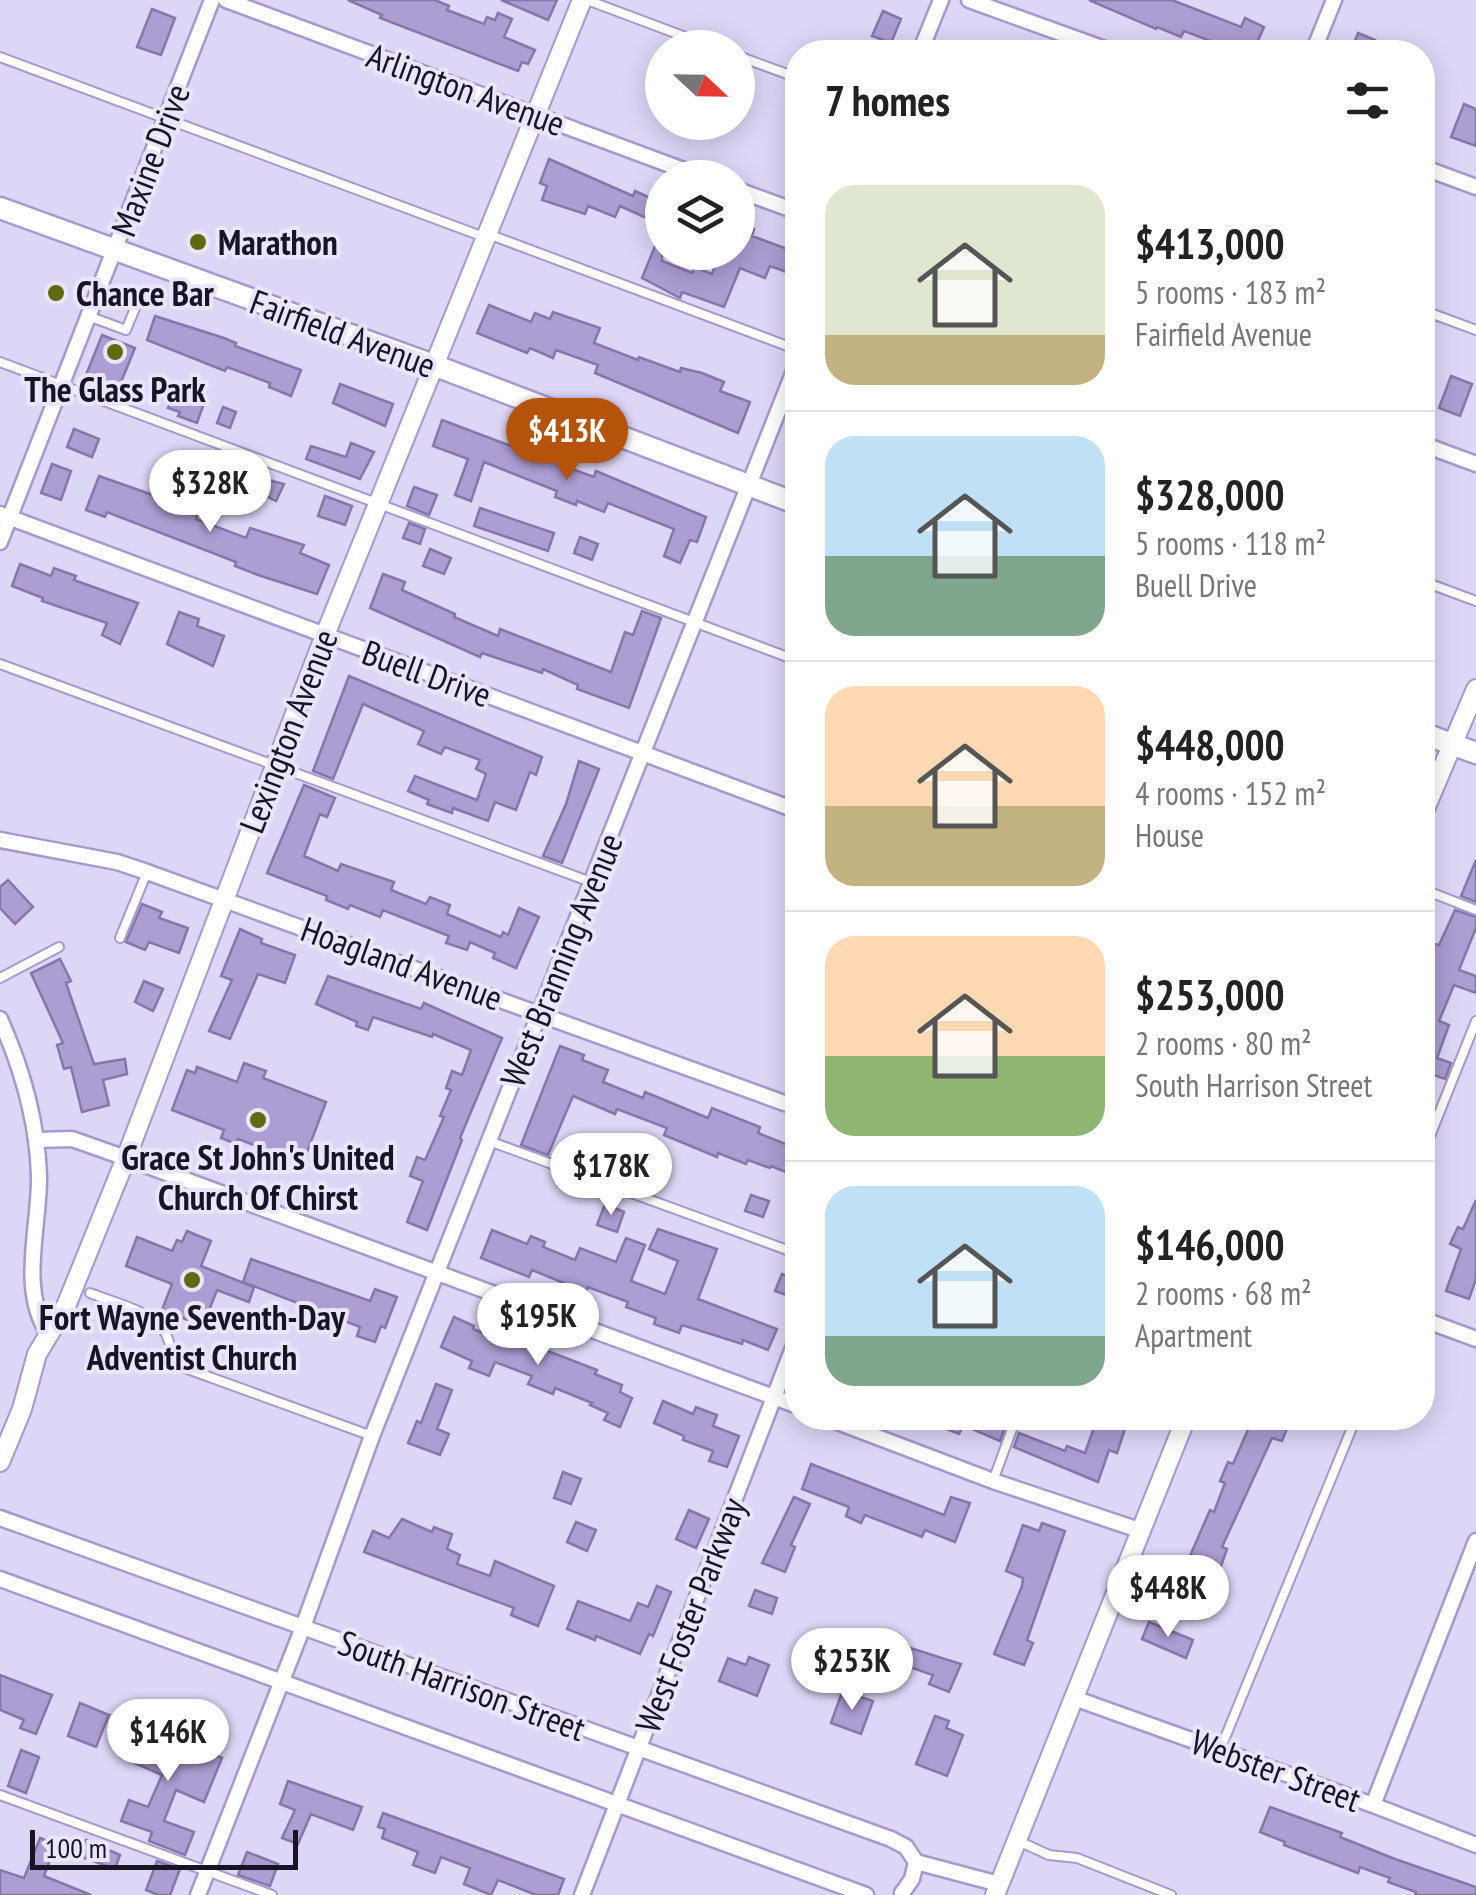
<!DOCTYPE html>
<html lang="en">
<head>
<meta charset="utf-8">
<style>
  body { margin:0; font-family:"PT Sans Narrow",sans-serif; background:#f2f2f2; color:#222; height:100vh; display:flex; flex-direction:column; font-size:38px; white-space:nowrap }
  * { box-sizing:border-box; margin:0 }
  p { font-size:32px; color:#767676 }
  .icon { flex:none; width:55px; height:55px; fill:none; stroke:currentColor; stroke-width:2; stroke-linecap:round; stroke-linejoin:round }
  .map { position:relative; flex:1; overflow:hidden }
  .drawer { position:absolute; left:785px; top:40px; width:650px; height:1390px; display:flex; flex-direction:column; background:#fff; border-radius:40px; box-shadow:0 5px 25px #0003 }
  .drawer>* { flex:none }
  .needle { width:65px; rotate:112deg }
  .fabs { position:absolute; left:645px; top:30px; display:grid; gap:20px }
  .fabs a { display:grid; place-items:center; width:110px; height:110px; border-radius:50%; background:#fff; box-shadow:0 5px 25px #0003; font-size:50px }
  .scale { position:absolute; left:30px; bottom:25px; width:268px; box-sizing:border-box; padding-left:10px; border:5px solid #191326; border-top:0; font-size:28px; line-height:35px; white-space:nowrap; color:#191326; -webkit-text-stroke:8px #ebe5fb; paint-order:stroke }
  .price { position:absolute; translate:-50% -85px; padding:0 22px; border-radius:35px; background:#fff; color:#222; font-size:32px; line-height:65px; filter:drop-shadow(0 2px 5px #0008) }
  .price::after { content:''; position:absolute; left:50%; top:60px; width:30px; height:22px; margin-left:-15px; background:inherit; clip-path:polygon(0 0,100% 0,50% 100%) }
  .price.selected { background:#b45309; color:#fff }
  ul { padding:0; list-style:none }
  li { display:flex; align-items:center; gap:30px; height:250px; padding:0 40px }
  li+li { border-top:2px solid #e0e0e0 }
  li span { display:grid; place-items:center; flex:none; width:280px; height:200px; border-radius:30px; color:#555 }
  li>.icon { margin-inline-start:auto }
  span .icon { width:120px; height:120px; fill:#fffc; stroke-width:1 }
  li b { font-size:42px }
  h2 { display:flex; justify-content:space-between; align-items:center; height:120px; padding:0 40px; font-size:42px }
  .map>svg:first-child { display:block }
  .building { fill:#ac9dd2; stroke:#8577a9; stroke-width:2.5 }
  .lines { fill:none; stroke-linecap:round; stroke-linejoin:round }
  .service-casing { stroke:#a798cd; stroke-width:12 }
  .minor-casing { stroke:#a798cd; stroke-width:19 }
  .tertiary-casing { stroke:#a798cd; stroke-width:22 }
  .secondary-casing { stroke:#a798cd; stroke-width:25 }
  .service { stroke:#fff; stroke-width:8 }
  .minor { stroke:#fff; stroke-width:14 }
  .tertiary { stroke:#fff; stroke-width:18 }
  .secondary { stroke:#fff; stroke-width:20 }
  .poi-dot { fill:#5e6910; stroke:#ebe5fb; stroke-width:4 }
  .labels { text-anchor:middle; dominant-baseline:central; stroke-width:8; stroke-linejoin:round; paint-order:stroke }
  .street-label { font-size:35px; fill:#191326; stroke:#ebe5fb }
  .poi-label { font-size:35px; font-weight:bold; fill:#191326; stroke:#ebe5fb }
</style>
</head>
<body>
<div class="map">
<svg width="1476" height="1895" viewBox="0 0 1476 1895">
  <rect width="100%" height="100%" fill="#ded6f7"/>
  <g class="building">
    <polygon points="348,0 435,0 449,6 447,10 484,24 487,17 495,20 498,13 512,19 504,37 535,50 528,64 522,62 518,71 380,18 382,15"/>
    <polygon points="501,0 557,0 548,20"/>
    <polygon points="1089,0 1172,0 1241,27 1245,18 1264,27 1253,52 1240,52 1184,31 1181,37 1157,27 1156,29"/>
    <polygon points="152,9 175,18 161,55 137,47"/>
    <polygon points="883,11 901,19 891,43 872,36"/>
    <polygon points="1358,33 1375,40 1370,52 1352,49"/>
    <polygon points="1464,104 1476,109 1476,146 1451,137"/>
    <polygon points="549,159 633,196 635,191 662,203 662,225 620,206 615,217 588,206 585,214 542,200 547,186 540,183"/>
    <polygon points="738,222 754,229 752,236 798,253 798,276 770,266 765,278 740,268 724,307 682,292 680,298 642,278 662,229 662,261 692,273 695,267 712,274 720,252 738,252"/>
    <polygon points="489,305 531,322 535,313 550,319 553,312 600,328 594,343 638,360 639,357 680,372 681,368 702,373 724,382 720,391 750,402 738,433 595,373 598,365 556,350 553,358 530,348 527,353 477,333"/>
    <polygon points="155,316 224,338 236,343 235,346 301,370 291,396 269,387 270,383 227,367 225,371 147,340"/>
    <polygon points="102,335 135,348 115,397 82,385"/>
    <polygon points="1451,376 1472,384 1460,416 1439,408"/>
    <polygon points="340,384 393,404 385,426 333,403"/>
    <polygon points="174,395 203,406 197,423 178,416 180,412 168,408"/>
    <polygon points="223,407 236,412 230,428 217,423"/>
    <polygon points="442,420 535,455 537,449 560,458 558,464 594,477 596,471 706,517 697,542 690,540 680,563 664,556 674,529 608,503 604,512 577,501 576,505 555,497 557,491 484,462 471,501 455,495 468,459 433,446"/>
    <polygon points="74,429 99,439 92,457 67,447"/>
    <polygon points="351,443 374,452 360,479 306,459 311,446 346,457"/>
    <polygon points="200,459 250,478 243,494 193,476"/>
    <polygon points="52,464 71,471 61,500 41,493"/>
    <polygon points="99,476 153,495 155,487 175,494 171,504 198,514 196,519 246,538 250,528 304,545 300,553 329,565 317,594 258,575 235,566 236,562 107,512 105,517 86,510"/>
    <polygon points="268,480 284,484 276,501 262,494"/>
    <polygon points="414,487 437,495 429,515 407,506"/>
    <polygon points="325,496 352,506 345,525 318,516"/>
    <polygon points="480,508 554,533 548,551 474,526"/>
    <polygon points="409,523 425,529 420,544 403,538"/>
    <polygon points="580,537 598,544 592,560 574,553"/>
    <polygon points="430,549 451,558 444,574 423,566"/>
    <polygon points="20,564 51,576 54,568 76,576 74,580 138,603 120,644 102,635 107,623 42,601 43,598 12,586"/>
    <polygon points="383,574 405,582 402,590 455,614 454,617 498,636 500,629 611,672 625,632 633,635 642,611 661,618 629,708 577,689 578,685 543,669 542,673 482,653 480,657 370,608"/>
    <polygon points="179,612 199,619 197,626 224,636 213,666 167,644"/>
    <polygon points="349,676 542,757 536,775 530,772 516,810 495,802 488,821 453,808 452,813 427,804 429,800 408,791 415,776 477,800 486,774 476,769 480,760 445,747 441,754 418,744 424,731 363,704 333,779 313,771"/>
    <polygon points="579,761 599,769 562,863 543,856 566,804"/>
    <polygon points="304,785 335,798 327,817 320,814 304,856 338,871 341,864 394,882 391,890 426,904 430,897 450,905 447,914 501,937 503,932 508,935 519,908 539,917 516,968 493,958 495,953 470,942 467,950 446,943 449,936 383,910 380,917 350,905 348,909 326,900 327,896 267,873"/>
    <polygon points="1476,860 1476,902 1461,896"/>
    <polygon points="8,880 33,907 15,924 0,908 0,887"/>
    <polygon points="142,904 162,912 159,918 188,928 179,953 149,942 145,950 126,942"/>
    <polygon points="1455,910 1476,917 1476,928 1459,970 1476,976 1476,993 1454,985 1439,1021 1449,1025 1437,1058 1451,1063 1445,1079 1431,1074 1424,1092 1422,973 1434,944 1439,945"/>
    <polygon points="240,929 262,939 261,943 295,955 285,983 258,974 230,1039 209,1031 232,980 221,976"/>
    <polygon points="60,959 71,981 66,983 94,1064 125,1059 127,1074 103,1080 109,1105 82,1112 71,1067 64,1069 57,1045 63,1043 31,973"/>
    <polygon points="328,976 421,1009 424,1003 502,1038 460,1138 462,1140 427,1230 407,1222 423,1181 410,1176 417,1157 425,1160 444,1117 440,1116 451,1090 446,1088 452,1071 462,1075 471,1050 433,1034 432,1037 373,1017 368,1030 356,1026 357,1022 316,1004"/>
    <polygon points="144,981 163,989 153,1011 135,1002"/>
    <polygon points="560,1046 584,1055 582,1060 608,1070 603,1082 643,1098 645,1092 708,1118 712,1108 760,1127 758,1133 798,1149 798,1177 771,1166 770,1168 748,1160 746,1164 718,1153 717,1157 664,1135 667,1128 617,1109 615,1114 573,1096 548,1155 521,1145"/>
    <polygon points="244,1063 266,1071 263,1078 326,1102 303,1163 238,1139 236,1144 221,1138 224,1130 172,1110 187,1070 195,1073 197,1067 237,1082"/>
    <polygon points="751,1195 769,1201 763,1217 745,1211"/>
    <polygon points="1476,1200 1476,1279 1469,1299 1446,1291 1461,1249 1450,1244 1458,1227 1463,1229"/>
    <polygon points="605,1204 624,1212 617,1232 597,1225"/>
    <polygon points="658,1229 717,1249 698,1299 777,1329 768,1350 743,1340 742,1344 682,1325 679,1333 654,1324 656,1318 626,1307 628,1302 588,1287 586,1292 532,1270 529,1277 481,1258 492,1230 527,1244 531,1236 545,1242 543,1247 575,1260 580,1248 616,1262 626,1238 645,1245 631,1281 665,1294 678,1261 649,1249"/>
    <polygon points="187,1231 211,1241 201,1266 254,1287 249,1302 217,1290 203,1326 162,1310 172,1284 126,1266 137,1237 172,1251 177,1240 182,1242"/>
    <polygon points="251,1259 370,1301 375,1289 397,1297 385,1328 381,1326 375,1342 357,1336 360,1327 243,1282"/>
    <polygon points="782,1274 798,1280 792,1297 775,1291"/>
    <polygon points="454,1317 474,1326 473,1329 509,1343 512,1337 597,1370 595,1374 622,1385 620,1392 632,1398 620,1427 604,1420 608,1413 590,1405 592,1403 555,1388 553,1394 528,1384 532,1376 495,1362 489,1376 469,1368 472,1361 441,1347"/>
    <polygon points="436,1384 452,1390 437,1429 449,1434 440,1455 408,1443 417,1421 421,1423"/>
    <polygon points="663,1401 693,1414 696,1407 717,1415 713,1426 739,1436 727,1467 709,1461 713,1451 683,1440 684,1436 654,1423"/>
    <polygon points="919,1418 1008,1418 1000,1441 963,1425 959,1434"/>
    <polygon points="1253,1418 1280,1418 1290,1421 1282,1441 1272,1438 1222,1547 1227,1549 1217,1577 1226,1581 1216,1605 1176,1588 1210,1510 1214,1512 1225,1483 1220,1481 1228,1462 1233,1464"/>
    <polygon points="1097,1419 1125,1429 1117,1453 1109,1450 1098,1482 1014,1447 1019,1433 1065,1451 1067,1446 1085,1453"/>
    <polygon points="811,1464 944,1515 951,1497 970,1503 955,1542 925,1530 922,1537 865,1515 861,1523 846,1516 849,1507 802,1489"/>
    <polygon points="563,1472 581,1479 571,1504 554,1498"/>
    <polygon points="794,1497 810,1504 791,1545 795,1547 785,1572 762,1563"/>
    <polygon points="689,1510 709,1519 696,1548 676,1539"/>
    <polygon points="402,1519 432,1532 434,1527 452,1534 447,1549 460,1555 457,1564 490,1576 495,1561 554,1586 538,1626 511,1615 514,1608 364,1552 373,1531 389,1538"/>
    <polygon points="576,1522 596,1530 587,1551 567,1542"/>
    <polygon points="1042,1523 1065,1531 1027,1640 1033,1643 1024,1665 994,1654 1022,1586 1023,1578 1006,1571 1014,1550 1023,1525 1039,1531"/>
    <polygon points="657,1586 671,1592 653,1636 649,1634 640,1654 596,1636 595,1640 567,1629 578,1601 630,1621 638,1603 648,1607"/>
    <polygon points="755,1590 777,1598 772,1614 749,1606"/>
    <polygon points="1149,1622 1193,1640 1186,1658 1142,1639"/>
    <polygon points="904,1646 961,1664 949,1692 929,1684 933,1675 898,1663"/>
    <polygon points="749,1657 769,1665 757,1696 719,1681 728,1658 746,1665"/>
    <polygon points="0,1675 52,1695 36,1734 20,1728 24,1720 0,1710"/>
    <polygon points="841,1695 856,1701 858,1696 873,1701 861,1734 831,1723"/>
    <polygon points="80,1703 109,1715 96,1747 68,1736"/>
    <polygon points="935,1716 949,1721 946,1728 963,1735 947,1776 916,1764"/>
    <polygon points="133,1729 147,1735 150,1729 222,1758 204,1802 176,1790 164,1821 194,1832 185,1855 149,1841 152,1832 121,1821 129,1800 148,1807 162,1775 121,1757"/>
    <polygon points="21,1750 39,1757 26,1793 8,1786"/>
    <polygon points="288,1781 362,1807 353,1830 311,1814 298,1844 282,1838 295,1810 280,1804"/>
    <polygon points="1270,1807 1342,1833 1340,1837 1395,1859 1476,1887 1476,1895 1415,1895 1416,1892 1388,1882 1390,1878 1360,1867 1358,1873 1284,1845 1285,1842 1260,1832"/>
    <polygon points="383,1813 564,1879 558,1895 536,1895 498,1880 491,1895 464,1884 470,1868 441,1857 435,1873 413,1865 418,1852 382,1838 385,1829 378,1827"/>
    <polygon points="40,1838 56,1844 44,1876 91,1895 0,1895 0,1870 24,1878"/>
    <polygon points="86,1840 120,1855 115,1869 79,1856"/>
    <polygon points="247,1852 278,1864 270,1886 238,1875"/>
    <polygon points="157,1861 180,1869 170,1895 158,1895 146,1890"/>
  </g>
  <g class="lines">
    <g class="service-casing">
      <g id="service">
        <polyline points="587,0 715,48"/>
        <polyline points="738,56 798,78"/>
        <polyline points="0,57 484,237"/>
        <polyline points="488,234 798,350"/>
        <polyline points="1422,310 1476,330"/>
        <polyline points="88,316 126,330 141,294"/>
        <polyline points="0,362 798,661"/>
        <polyline points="1422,581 1476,601"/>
        <polyline points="0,664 591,882"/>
        <polyline points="1422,889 1476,910"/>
        <polyline points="120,938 147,872"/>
        <polyline points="0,978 59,947"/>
        <polyline points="489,1141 798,1254"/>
        <polyline points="1422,1156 1476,1021"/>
        <path d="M90,1293C114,1303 148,1309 164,1331C173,1343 168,1358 182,1367L372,1436"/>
        <polyline points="993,1481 1016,1418"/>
        <polyline points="1220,1750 1356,1418"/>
        <polyline points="0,1795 272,1895"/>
        <polyline points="1016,1840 1049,1855 1077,1858 1171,1895"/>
      </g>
    </g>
    <g class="minor-casing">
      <g id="minor">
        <polyline points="226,0 705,178"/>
        <polyline points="969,0 1113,52"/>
        <polyline points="920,52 941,0"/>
        <polyline points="1313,52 1334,0"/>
        <polyline points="1422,167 1476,187"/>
        <polyline points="738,190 798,212"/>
        <polyline points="1422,444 1476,464"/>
        <polyline points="0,514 798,811"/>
        <polyline points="0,542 212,0"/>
        <polyline points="0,840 117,862 147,872 798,1108"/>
        <path d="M0,1019C22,1068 37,1121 39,1175C40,1226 19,1287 47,1332"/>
        <polyline points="36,1140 72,1139 126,1158 798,1406"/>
        <polyline points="1422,1319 1476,1339"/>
        <polyline points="827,1418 993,1481 1139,1530"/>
        <polyline points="0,1518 891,1839 906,1847 916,1862 999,1884"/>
        <polyline points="0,1579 866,1895"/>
        <polyline points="1074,1698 1373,1805 1476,1845"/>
        <polyline points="1373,1805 1476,1541"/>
        <polyline points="902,1893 912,1879 916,1862"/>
        <polyline points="198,1895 303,1627 372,1436 798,361"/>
        <polyline points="582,1895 798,1335"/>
      </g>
    </g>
    <g class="tertiary-casing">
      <g id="tertiary">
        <polyline points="1422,816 1476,689"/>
        <polyline points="0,1462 22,1409 37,1354 66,1306 126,1158 325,635 582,0"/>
        <polyline points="995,1895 1186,1418"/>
      </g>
    </g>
    <g class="secondary-casing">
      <g id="secondary">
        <polyline points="0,208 436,366 798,504"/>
        <polyline points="1422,733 1476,753"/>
      </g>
    </g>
    <use href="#service" class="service"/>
    <use href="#minor" class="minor"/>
    <use href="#tertiary" class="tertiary"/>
    <use href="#secondary" class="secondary"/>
  </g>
  <g class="poi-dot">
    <circle cx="198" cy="242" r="10"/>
    <circle cx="56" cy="293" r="10"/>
    <circle cx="115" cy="352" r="10"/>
    <circle cx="258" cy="1120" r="10"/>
    <circle cx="192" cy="1280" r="10"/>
  </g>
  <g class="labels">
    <g class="street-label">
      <text transform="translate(466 89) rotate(20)">Arlington Avenue</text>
      <text transform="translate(150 160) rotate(-69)">Maxine Drive</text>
      <text transform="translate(343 333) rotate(20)">Fairfield Avenue</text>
      <text transform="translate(427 673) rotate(20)">Buell Drive</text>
      <text transform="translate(288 731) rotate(-69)">Lexington Avenue</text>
      <text transform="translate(561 960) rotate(-68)">West Branning Avenue</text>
      <text transform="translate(402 963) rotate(20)">Hoagland Avenue</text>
      <text transform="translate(690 1615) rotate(-69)">West Foster Parkway</text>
      <text transform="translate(462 1685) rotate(20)">South Harrison Street</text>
      <text transform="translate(1276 1770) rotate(20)">Webster Street</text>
    </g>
    <g class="poi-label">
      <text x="218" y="242" text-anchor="start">Marathon</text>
      <text x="76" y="293" text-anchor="start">Chance Bar</text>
      <text x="115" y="389">The Glass Park</text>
      <text x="258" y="1157">Grace St John's United<tspan x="258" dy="40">Church Of Chirst</tspan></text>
      <text x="192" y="1317">Fort Wayne Seventh-Day<tspan x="192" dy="40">Adventist Church</tspan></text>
    </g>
  </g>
</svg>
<div class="fabs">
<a><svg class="needle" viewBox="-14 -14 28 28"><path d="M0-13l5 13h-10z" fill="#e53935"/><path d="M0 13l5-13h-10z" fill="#767676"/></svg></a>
<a><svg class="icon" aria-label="layers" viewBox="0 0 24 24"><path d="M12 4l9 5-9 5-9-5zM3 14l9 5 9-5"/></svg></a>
</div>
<div class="scale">100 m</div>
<b class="price selected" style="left:567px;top:483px">$413K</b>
<b class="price" style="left:210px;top:535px">$328K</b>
<b class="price" style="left:611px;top:1218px">$178K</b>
<b class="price" style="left:538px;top:1368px">$195K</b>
<b class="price" style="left:1168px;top:1640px">$448K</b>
<b class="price" style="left:852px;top:1713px">$253K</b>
<b class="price" style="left:168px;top:1784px">$146K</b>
<section class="drawer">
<h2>7 homes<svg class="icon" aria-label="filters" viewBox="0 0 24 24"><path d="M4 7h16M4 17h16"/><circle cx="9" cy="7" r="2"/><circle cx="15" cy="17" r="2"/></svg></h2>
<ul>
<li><span style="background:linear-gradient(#dfe7d0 75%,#c2b280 0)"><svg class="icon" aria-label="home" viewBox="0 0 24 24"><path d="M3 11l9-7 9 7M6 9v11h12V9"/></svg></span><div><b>$413,000</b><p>5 rooms · 183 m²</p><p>Fairfield Avenue</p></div></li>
<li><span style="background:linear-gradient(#bfe0f5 60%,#7fa58c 0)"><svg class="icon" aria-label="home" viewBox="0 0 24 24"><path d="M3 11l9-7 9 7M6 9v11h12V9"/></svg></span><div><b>$328,000</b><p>5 rooms · 118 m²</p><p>Buell Drive</p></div></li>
<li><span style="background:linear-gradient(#ffd9b3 60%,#c2b280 0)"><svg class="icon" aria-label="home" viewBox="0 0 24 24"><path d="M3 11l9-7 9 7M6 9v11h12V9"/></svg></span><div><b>$448,000</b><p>4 rooms · 152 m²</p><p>House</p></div></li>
<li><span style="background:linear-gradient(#ffd9b3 60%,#8fb573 0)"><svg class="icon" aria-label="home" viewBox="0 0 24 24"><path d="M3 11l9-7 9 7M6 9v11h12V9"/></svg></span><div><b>$253,000</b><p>2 rooms · 80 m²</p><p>South Harrison Street</p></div></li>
<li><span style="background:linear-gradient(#bfe0f5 75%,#7fa58c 0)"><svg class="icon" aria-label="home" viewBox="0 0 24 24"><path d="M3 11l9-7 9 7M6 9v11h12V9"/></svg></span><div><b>$146,000</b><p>2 rooms · 68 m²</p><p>Apartment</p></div></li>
</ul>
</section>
</div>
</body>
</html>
